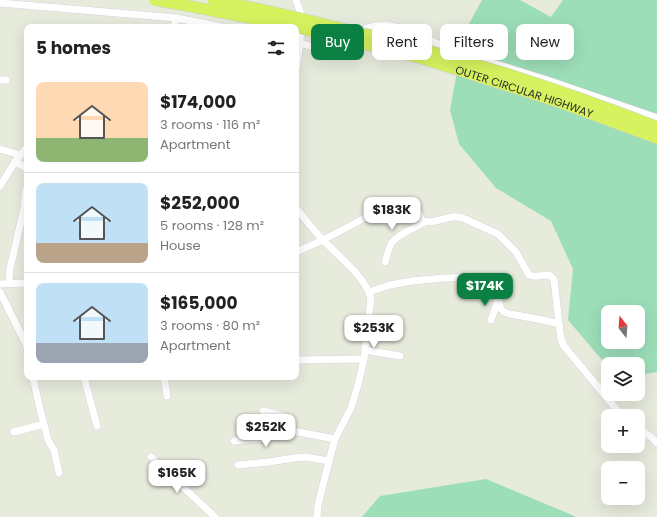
<!DOCTYPE html>
<html lang="en">
<head>
<meta charset="utf-8">
<style>
  body { margin:0; font-family:Poppins,sans-serif; background:#f2f2f2; color:#222; height:100vh; display:flex; flex-direction:column; font-size:15px; white-space:nowrap }
  * { box-sizing:border-box; margin:0 }
  p { font-size:13px; color:#767676 }
  .icon { flex:none; width:22px; height:22px; fill:none; stroke:currentColor; stroke-width:2; stroke-linecap:round; stroke-linejoin:round }
  .map { position:relative; flex:1; overflow:hidden }
  .sheet { position:absolute; left:24px; top:24px; width:275px; height:356px; display:flex; flex-direction:column; background:#fff; border-radius:8px; box-shadow:0 4px 16px #0002 }
  .sheet>* { flex:none }
  .top-card { position:absolute; left:311px; top:24px; width:286px; height:36px; display:flex; gap:8px }
  .needle { width:26px; rotate:343deg }
  .tools { position:absolute; left:601px; top:305px; display:grid; gap:8px }
  .tools a { display:grid; place-items:center; width:44px; height:44px; border-radius:8px; background:#fff; box-shadow:0 4px 16px #0002; font-size:20px }
  .price { position:absolute; translate:-50% -34px; padding:0 9px; border-radius:8px; background:#fff; color:#222; font-size:13px; line-height:26px; filter:drop-shadow(0 1px 2px #0008) }
  .price::after { content:''; position:absolute; left:50%; top:24px; width:12px; height:9px; margin-left:-6px; background:inherit; clip-path:polygon(0 0,100% 0,50% 100%) }
  .price.on { background:#0b8043; color:#fff }
  ul { padding:0; list-style:none }
  li { display:flex; align-items:center; gap:12px; height:100px; padding:0 12px }
  li+li { border-top:1px solid #e0e0e0 }
  li span { display:grid; place-items:center; flex:none; width:112px; height:80px; border-radius:8px; color:#555 }
  li>.icon { margin-inline-start:auto }
  span .icon { width:48px; height:48px; fill:#fffc; stroke-width:1 }
  li b { font-size:17px }
  h2 { display:flex; justify-content:space-between; align-items:center; height:48px; padding:0 12px; font-size:17px }
  .pill { padding:0 14px; border-radius:8px; background:#fff; box-shadow:0 4px 16px #0002; font-size:14px; line-height:36px }
  .pill.on { background:#0b8043; color:#fff }
  .map>svg:first-child { display:block }
  .green { fill:#9cdeb8; fill-rule:evenodd }
  .lines { fill:none; stroke-linecap:round; stroke-linejoin:round }
  .minor-casing { stroke:#dbd2e1; stroke-width:8 }
  .minor { stroke:#fff; stroke-width:7 }
  .highway-bridge-casing { stroke:#ccc; stroke-width:12; stroke-linecap:butt }
  .highway-bridge { stroke:#d6f35f; stroke-width:11 }
  .labels { text-anchor:middle; dominant-baseline:central; stroke-width:3; stroke-linejoin:round; paint-order:stroke }
  .street-label { font-size:11px; fill:#292929; stroke:#fff }
</style>
</head>
<body>
<div class="map">
<svg width="657" height="517" viewBox="0 0 657 517">
  <rect width="100%" height="100%" fill="#e6ebdc"/>
  <g class="green">
    <path d="M482,0H520L551,17L563,0H657V372L638,375V364H608V367L568,320L573,269L551,221L496,188L459,144L450,110L464,33ZM608,312H638V342H608Z"/>
    <polygon points="486,479 572,515 576,517 362,517 380,496"/>
  </g>
  <g class="lines">
    <g class="minor-casing">
      <g id="minor">
        <polyline points="0,3 176,18 222,27"/>
        <polyline points="174,27 176,18"/>
        <polyline points="296,42 331,52 337,52 367,28 376,26 386,25 400,28 463,54 544,79 657,118"/>
        <polyline points="296,69 300,43 301,14 296,0"/>
        <polyline points="0,80 6,80"/>
        <polyline points="0,149 21,155"/>
        <polyline points="15,162 27,168"/>
        <polyline points="0,186 15,162 27,147"/>
        <path d="M296,208C305,219 314,231 324,241C340,258 364,275 371,298L364,359L358,385L351,408L335,439L329,461L318,505L317,517"/>
        <path d="M296,252L323,240L384,208L409,200H412L422,220C431,225 443,218 452,217C456,216 459,217 463,218L498,234L516,252L529,275C538,280 549,269 554,280L560,332L561,339L564,346L622,416"/>
        <path d="M385,262C387,257 388,250 391,244C395,236 417,226 425,222"/>
        <polyline points="9,283 10,269 24,208 26,190 27,188"/>
        <polyline points="0,284 27,283"/>
        <polyline points="0,292 26,344 27,348"/>
        <polyline points="369,292 390,285 412,281 444,278 479,277 488,281 494,289 501,309 504,312 510,314 543,320 559,324"/>
        <polyline points="491,320 498,301"/>
        <polyline points="365,350 400,356"/>
        <polyline points="296,360 364,359"/>
        <polyline points="33,377 39,405 48,440 54,450 59,473"/>
        <polyline points="84,377 97,426"/>
        <polyline points="164,377 167,396"/>
        <polyline points="263,411 290,418 291,419 293,431 335,439"/>
        <polyline points="638,428 651,437 657,443"/>
        <polyline points="14,432 44,424"/>
        <path d="M234,441C254,439 274,440 293,430"/>
        <polyline points="151,457 215,517"/>
        <polyline points="238,465 269,462 294,458 306,457 329,461"/>
      </g>
    </g>
    <use href="#minor" class="minor"/>
    <g class="highway-bridge-casing">
      <g id="highway-bridge">
        <path id="s1" d="M155,0L184,5L296,27L421,58L562,103L657,138"/>
        <path d="M213,0C250,7 286,15 323,24C436,50 548,84 657,127"/>
      </g>
    </g>
    <use href="#highway-bridge" class="highway-bridge"/>
  </g>
  <g class="labels">
    <g class="street-label">
      <text stroke="none"><textPath href="#s1" startOffset="381">OUTER CIRCULAR HIGHWAY</textPath></text>
    </g>
  </g>
</svg>
<div class="tools">
<a><svg class="needle" viewBox="-14 -14 28 28"><path d="M0-13l5 13h-10z" fill="#e53935"/><path d="M0 13l5-13h-10z" fill="#767676"/></svg></a>
<a><svg class="icon" aria-label="layers" viewBox="0 0 24 24"><path d="M12 4l9 5-9 5-9-5zM3 14l9 5 9-5"/></svg></a>
<a>+</a>
<a>−</a>
</div>
<b class="price" style="left:392px;top:231px">$183K</b>
<b class="price on" style="left:485px;top:307px">$174K</b>
<b class="price" style="left:374px;top:349px">$253K</b>
<b class="price" style="left:266px;top:448px">$252K</b>
<b class="price" style="left:177px;top:494px">$165K</b>
<div class="top-card">
<a class="pill on">Buy</a>
<a class="pill">Rent</a>
<a class="pill">Filters</a>
<a class="pill">New</a>
</div>
<section class="sheet">
<h2>5 homes<svg class="icon" aria-label="filters" viewBox="0 0 24 24"><path d="M4 7h16M4 17h16"/><circle cx="9" cy="7" r="2"/><circle cx="15" cy="17" r="2"/></svg></h2>
<ul>
<li><span style="background:linear-gradient(#ffd9b3 70%,#8fb573 0)"><svg class="icon" aria-label="home" viewBox="0 0 24 24"><path d="M3 11l9-7 9 7M6 9v11h12V9"/></svg></span><div><b>$174,000</b><p>3 rooms · 116 m²</p><p>Apartment</p></div></li>
<li><span style="background:linear-gradient(#bfe0f5 75%,#b9a48a 0)"><svg class="icon" aria-label="home" viewBox="0 0 24 24"><path d="M3 11l9-7 9 7M6 9v11h12V9"/></svg></span><div><b>$252,000</b><p>5 rooms · 128 m²</p><p>House</p></div></li>
<li><span style="background:linear-gradient(#bfe0f5 75%,#9aa5b1 0)"><svg class="icon" aria-label="home" viewBox="0 0 24 24"><path d="M3 11l9-7 9 7M6 9v11h12V9"/></svg></span><div><b>$165,000</b><p>3 rooms · 80 m²</p><p>Apartment</p></div></li>
</ul>
</section>
</div>
</body>
</html>
